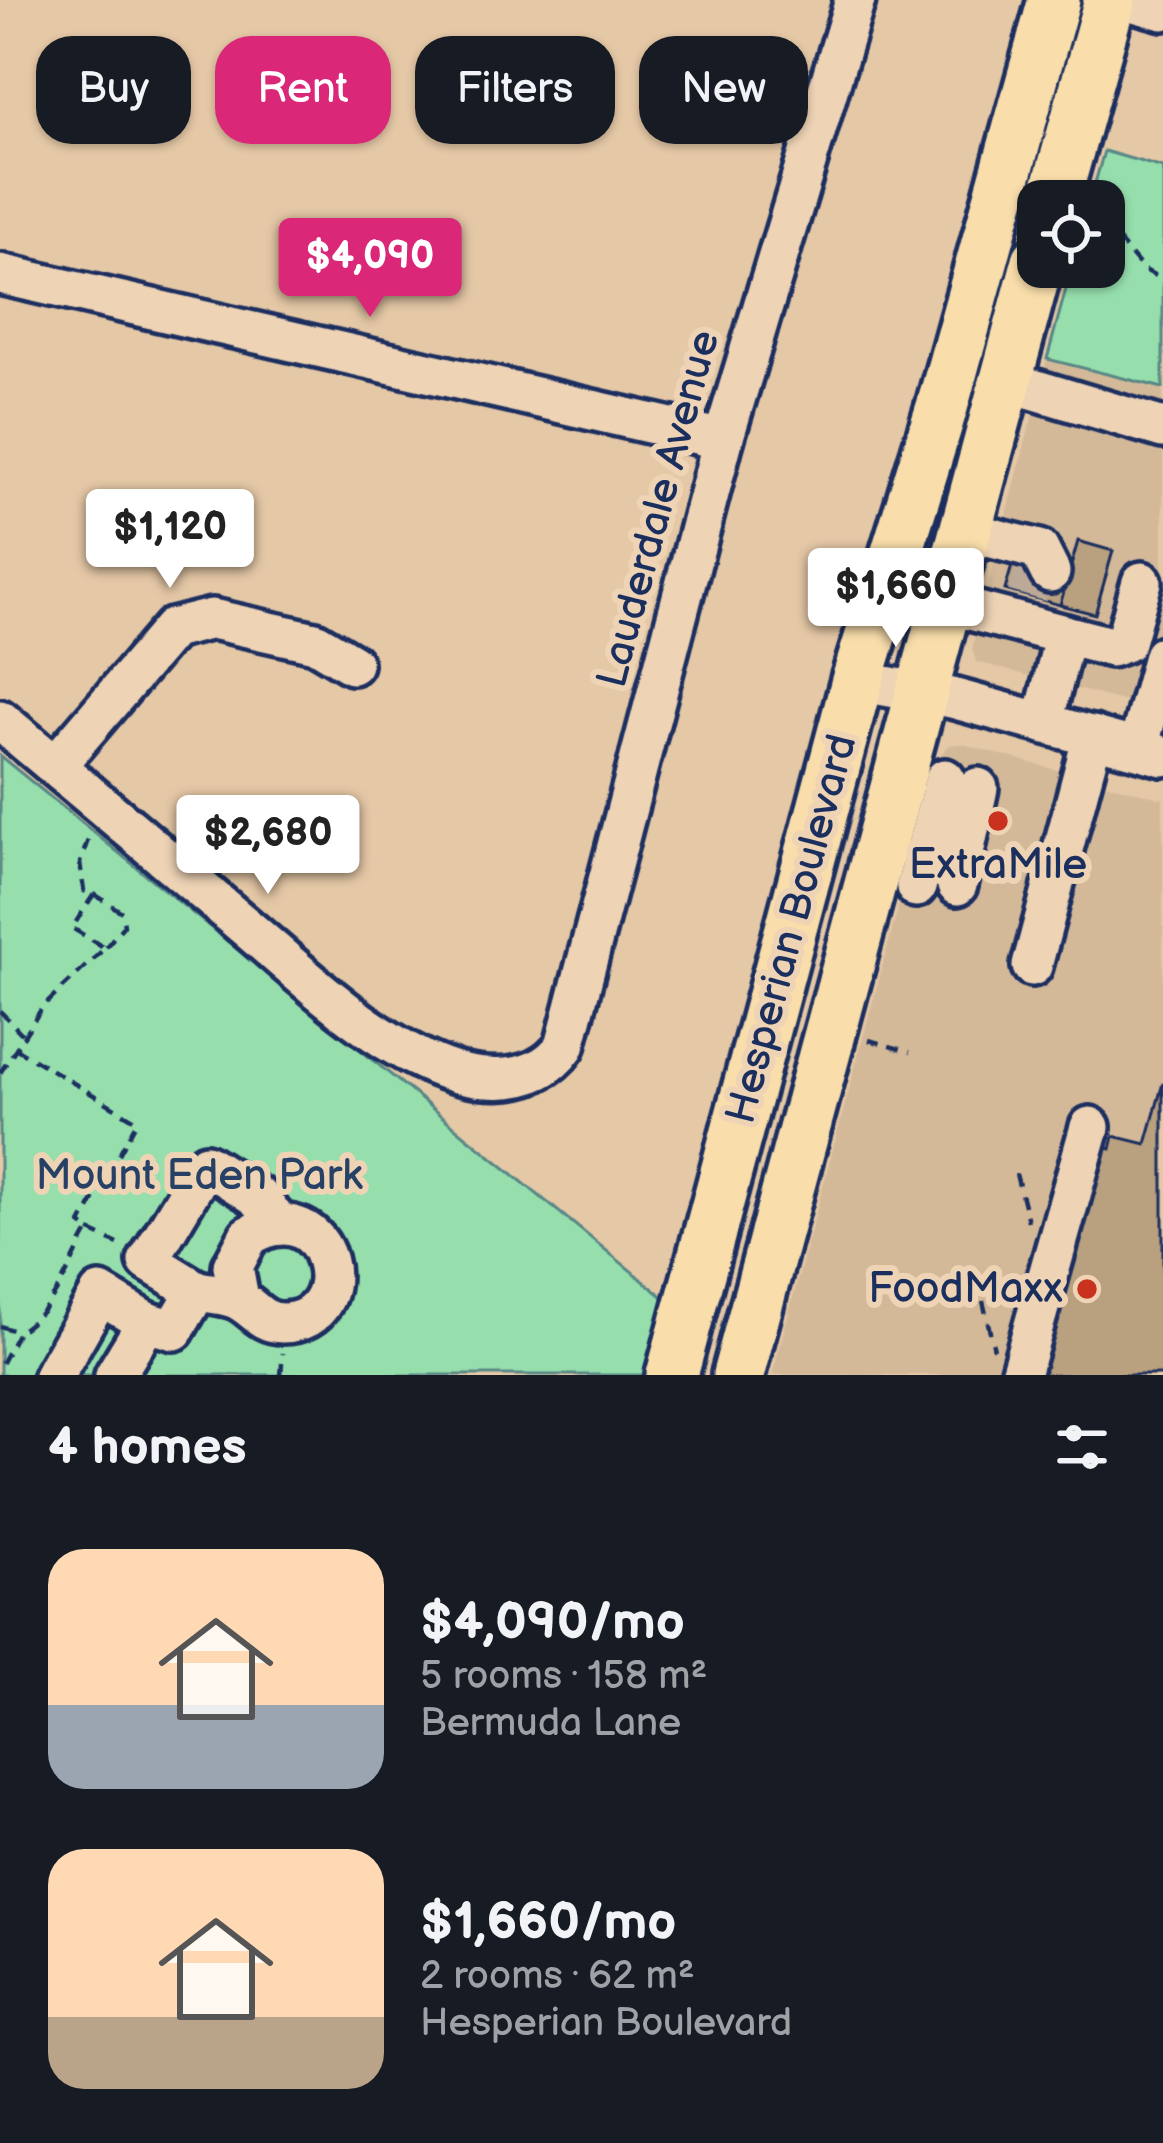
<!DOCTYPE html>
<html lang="en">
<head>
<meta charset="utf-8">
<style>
  body { margin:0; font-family:"Balsamiq Sans",sans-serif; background:#20242c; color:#f1f3f6; height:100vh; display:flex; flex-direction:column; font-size:45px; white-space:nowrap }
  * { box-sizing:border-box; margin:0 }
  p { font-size:39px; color:#9ea1a6 }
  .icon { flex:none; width:66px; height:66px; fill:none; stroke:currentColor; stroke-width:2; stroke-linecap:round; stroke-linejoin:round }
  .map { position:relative; height:1375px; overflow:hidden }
  .drawer { display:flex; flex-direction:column; background:#171b24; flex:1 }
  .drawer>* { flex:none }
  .hud { position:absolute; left:36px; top:36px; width:1092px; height:108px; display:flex; gap:24px }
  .tools { position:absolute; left:1017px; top:180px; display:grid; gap:24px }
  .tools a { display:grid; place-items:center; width:108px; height:108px; border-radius:24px; background:#171b24; box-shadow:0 3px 9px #0004; font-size:60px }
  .price { position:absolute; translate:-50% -102px; padding:0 27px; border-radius:12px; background:#fff; color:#222; font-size:39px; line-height:78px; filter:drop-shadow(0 3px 6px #0008) }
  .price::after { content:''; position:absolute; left:50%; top:72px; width:36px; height:27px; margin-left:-18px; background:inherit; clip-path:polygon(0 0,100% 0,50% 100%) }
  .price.current { background:#db2777; color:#fff }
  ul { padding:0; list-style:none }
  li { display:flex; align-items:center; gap:36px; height:300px; padding:0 48px }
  li span { display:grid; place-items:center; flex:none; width:336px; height:240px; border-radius:36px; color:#555 }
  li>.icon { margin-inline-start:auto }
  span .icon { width:144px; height:144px; fill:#fffc; stroke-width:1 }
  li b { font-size:51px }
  h2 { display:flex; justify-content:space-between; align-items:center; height:144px; padding:0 48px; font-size:51px }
  .chip { padding:0 42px; border-radius:36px; background:#171b24; box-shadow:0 3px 9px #0004; font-size:42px; line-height:108px }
  .chip.current { background:#db2777; color:#fff }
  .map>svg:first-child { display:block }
  .built { fill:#d4b999 }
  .green { fill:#96dfad; stroke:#588786; stroke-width:3 }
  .building { fill:#b9a17f; stroke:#1b2f5e; stroke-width:3 }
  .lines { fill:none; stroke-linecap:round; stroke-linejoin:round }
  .minor-tunnel { stroke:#bda998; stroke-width:39; stroke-dasharray:39 20; stroke-linecap:butt }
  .minor-casing { stroke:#1b2f5e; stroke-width:48 }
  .major-casing { stroke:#1b2f5e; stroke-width:60 }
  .path { stroke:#1b2f5e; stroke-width:4.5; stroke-dasharray:12 9; stroke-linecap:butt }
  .minor { stroke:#eed3b5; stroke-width:39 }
  .major { stroke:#f9deab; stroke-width:51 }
  .poi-dot { fill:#c8321e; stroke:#eed3b5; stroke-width:4.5 }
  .labels { text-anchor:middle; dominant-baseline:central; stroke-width:12; stroke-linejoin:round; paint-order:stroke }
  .street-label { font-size:42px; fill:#1b2f5e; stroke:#eed3b5 }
  .poi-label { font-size:42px; fill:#1b2f5e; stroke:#eed3b5 }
  .park-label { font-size:42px; fill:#274166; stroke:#eed3b5 }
</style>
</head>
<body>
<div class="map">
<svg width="1163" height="1375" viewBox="0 0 1163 1375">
  <rect width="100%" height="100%" fill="#e5c8a6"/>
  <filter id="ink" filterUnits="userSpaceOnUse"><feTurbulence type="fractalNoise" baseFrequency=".00833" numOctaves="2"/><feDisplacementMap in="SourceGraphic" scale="24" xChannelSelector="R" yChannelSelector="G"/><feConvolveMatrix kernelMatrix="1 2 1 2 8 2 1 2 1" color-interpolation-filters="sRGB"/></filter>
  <g filter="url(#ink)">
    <g class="built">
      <polygon points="1047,359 1163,388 1163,712 977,662 972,649"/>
      <polygon points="962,744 1163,799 1163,1375 772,1375 939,756 949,745"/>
    </g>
    <g class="green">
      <polygon points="1104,151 1163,168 1163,388 1047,359 1072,267 1104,267 1104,201 1090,201"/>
      <polygon points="0,756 667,1300 646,1375 0,1375"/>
    </g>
    <g class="building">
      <polygon points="1078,541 1113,551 1095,614 1060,605"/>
      <polygon points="1013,562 1067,577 1060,605 1005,590"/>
      <polygon points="1163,1083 1163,1375 1037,1375 1098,1146 1111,1149 1114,1136 1146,1144"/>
    </g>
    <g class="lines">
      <polyline class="minor-tunnel" points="1027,596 1035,568"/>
      <g class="minor-casing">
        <g id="minor">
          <polyline points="1127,0 1163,10"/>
          <polyline points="0,274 723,440"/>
          <polyline points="1006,381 1163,428"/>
          <polyline points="965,531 1039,550 1050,572"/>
          <polyline points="944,603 1065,635 1043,722"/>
          <polyline points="1065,635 1111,647 1125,642 1142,582"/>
          <polyline points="857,681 952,698 1163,756"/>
          <path d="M0,720C83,789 165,858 247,928C301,974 358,1029 423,1060C468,1082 533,1092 565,1046L723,440L855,0"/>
          <polyline points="1138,748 1163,656"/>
          <polyline points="55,766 172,629 212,619 315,642 352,664"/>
          <polyline points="957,885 978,788"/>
          <polyline points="916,887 945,779"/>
          <polyline points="1032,966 1093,736"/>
          <polyline points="197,1291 148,1261 206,1164 258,1197 280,1225"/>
          <path d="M147,1322L174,1330L197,1291C209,1293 223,1294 234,1298C252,1304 259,1323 282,1323C362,1322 332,1186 249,1236L233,1266L239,1299"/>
          <polyline points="54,1375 100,1294 147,1322 115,1375"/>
          <polyline points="1020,1375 1090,1127"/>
        </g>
      </g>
      <g class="major-casing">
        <g id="major">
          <polyline points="1054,201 1110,0"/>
          <polyline points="672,1375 857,681 942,407 1054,0"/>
          <polyline points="738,1375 1038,261"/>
        </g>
      </g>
      <g class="path">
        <polyline points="1104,223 1143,269 1163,280"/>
        <polyline points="94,894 122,912 124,925 105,948"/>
        <polyline points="0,1011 22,1034"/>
        <polyline points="869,1040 910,1052"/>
        <path d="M15,1048L137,1121L81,1224L89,1230C66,1269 58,1306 18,1332"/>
        <polyline points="0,1073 42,1008 105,948 72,928 94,894 84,891 80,863 90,834"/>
        <polyline points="1016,1174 1028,1221"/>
        <polyline points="90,1231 118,1244"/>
        <polyline points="983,1301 994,1349"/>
        <polyline points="0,1326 18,1332 0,1366"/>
        <polyline points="281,1375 283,1353"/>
      </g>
      <use href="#minor" class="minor"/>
      <use href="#major" class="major"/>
    </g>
  </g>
  <g class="poi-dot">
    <circle cx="998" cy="821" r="12"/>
    <circle cx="1087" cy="1289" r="12"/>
  </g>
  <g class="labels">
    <g class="street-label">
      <text transform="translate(659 509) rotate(-75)">Lauderdale Avenue</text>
      <text transform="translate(792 929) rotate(-75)">Hesperian Boulevard</text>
    </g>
    <g class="poi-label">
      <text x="998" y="865">ExtraMile</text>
      <text x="1063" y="1289" text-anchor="end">FoodMaxx</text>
    </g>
    <g class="park-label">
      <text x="199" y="1176">Mount Eden Park</text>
    </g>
  </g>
</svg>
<div class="tools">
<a><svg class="icon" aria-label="locate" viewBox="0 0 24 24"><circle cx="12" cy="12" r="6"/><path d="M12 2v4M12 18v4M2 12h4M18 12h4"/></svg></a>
</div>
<b class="price current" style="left:370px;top:320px">$4,090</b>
<b class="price" style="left:170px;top:591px">$1,120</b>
<b class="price" style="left:896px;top:650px">$1,660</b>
<b class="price" style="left:268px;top:897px">$2,680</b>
<div class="hud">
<a class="chip">Buy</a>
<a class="chip current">Rent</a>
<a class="chip">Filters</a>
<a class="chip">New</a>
</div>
</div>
<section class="drawer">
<h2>4 homes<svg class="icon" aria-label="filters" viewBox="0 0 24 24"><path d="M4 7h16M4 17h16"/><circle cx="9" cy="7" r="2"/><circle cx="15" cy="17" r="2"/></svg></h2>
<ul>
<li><span style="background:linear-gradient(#ffd9b3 65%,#9aa5b1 0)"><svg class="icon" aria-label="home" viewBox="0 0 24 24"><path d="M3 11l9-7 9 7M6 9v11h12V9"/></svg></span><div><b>$4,090/mo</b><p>5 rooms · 158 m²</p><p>Bermuda Lane</p></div></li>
<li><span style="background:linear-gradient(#ffd9b3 70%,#b9a48a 0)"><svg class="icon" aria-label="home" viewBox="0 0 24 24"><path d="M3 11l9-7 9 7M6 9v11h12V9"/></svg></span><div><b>$1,660/mo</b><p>2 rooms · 62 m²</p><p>Hesperian Boulevard</p></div></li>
</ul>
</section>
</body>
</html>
